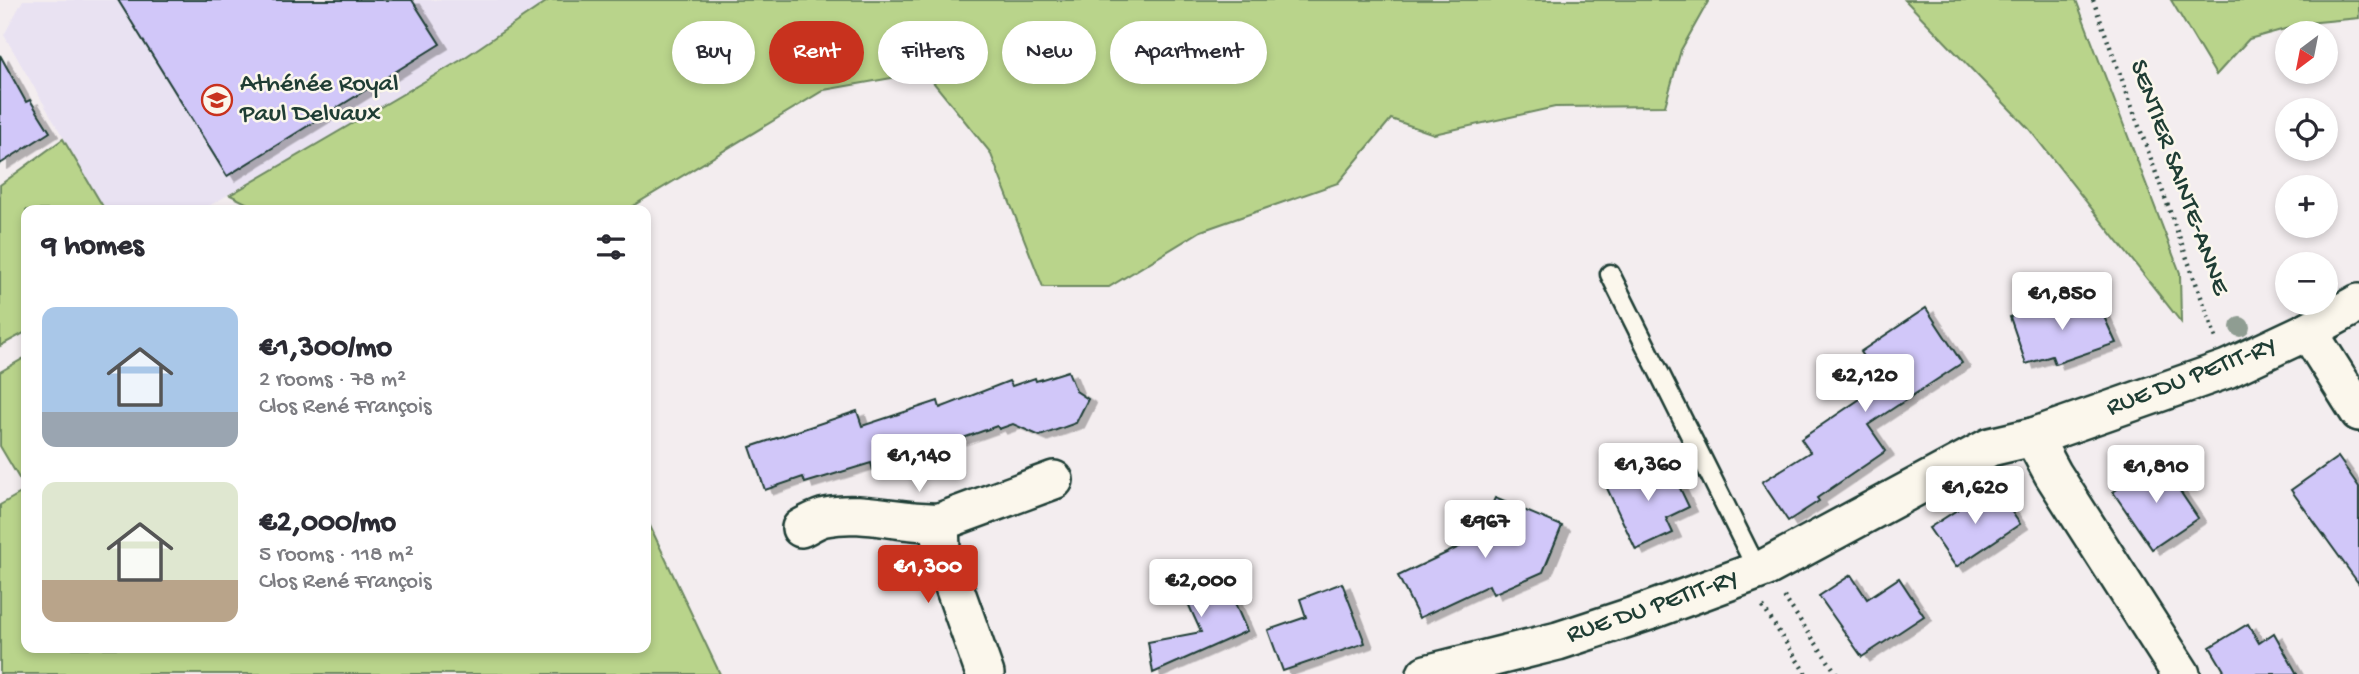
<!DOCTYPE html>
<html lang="en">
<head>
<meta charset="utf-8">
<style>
  body { margin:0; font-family:"Gochi Hand",sans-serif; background:#f2f2f3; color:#2b2b33; height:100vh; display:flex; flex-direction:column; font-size:26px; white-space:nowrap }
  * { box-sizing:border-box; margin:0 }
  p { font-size:23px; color:#7c7c81 }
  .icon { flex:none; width:38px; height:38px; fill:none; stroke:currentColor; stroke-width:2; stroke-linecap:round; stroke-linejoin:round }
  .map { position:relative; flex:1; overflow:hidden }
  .drawer { position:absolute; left:21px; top:205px; width:630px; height:448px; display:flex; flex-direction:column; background:#fff; border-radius:14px; box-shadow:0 4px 10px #0003 }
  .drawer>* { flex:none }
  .guide { position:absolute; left:672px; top:21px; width:665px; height:63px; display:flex; gap:14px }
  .needle { width:46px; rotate:212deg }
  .controls { position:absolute; left:2275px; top:21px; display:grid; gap:14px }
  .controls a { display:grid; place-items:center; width:63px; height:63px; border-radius:50%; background:#fff; box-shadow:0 4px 10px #0003; font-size:35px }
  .price { position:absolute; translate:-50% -60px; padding:0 16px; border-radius:7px; background:#fff; color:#222; font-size:23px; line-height:46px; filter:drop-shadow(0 2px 4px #0008) }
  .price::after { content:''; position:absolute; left:50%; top:42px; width:21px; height:16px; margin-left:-10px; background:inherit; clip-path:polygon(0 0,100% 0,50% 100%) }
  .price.active { background:#c8321e; color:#fff }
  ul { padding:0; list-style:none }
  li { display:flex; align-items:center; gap:21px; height:175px; padding:0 21px }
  li span { display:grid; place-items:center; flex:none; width:196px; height:140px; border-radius:14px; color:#555 }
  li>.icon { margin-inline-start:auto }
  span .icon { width:84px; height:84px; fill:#fffc; stroke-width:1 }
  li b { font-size:30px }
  h2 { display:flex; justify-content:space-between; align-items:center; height:84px; padding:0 21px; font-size:30px }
  .tag { padding:0 24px; border-radius:32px; background:#fff; box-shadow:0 4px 10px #0003; font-size:24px; line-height:63px }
  .tag.active { background:#c8321e; color:#fff }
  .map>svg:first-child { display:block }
  .built { fill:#e9e2f2 }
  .green { fill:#b9d48b; stroke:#6c8860; stroke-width:2 }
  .building { fill:#d1c7f9; stroke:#1f3d34; stroke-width:2; filter:url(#shadow) }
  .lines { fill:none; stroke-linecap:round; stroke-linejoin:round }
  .service-casing { stroke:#1f3d34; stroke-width:23 }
  .minor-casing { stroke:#1f3d34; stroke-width:42 }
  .path { stroke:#1f3d34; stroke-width:4.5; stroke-dasharray:2 5; stroke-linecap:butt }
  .service { stroke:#fbf7ec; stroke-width:18 }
  .minor { stroke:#fbf7ec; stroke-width:37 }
  .tree { fill:#8f9d92 }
  .labels { text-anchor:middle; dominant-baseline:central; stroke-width:5; stroke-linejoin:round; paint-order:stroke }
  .poi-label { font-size:26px; fill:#1f3d34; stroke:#fbf7ec; text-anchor:start }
  .street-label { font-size:26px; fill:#1f3d34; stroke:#fbf7ec }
</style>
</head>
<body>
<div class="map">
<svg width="2359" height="674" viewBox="0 0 2359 674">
  <defs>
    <filter id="shadow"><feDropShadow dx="8" dy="4.5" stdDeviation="0" flood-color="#0004"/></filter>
  </defs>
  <rect width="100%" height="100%" fill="#f3edef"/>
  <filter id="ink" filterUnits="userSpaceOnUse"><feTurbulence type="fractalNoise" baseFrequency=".0143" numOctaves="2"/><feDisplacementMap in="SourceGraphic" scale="14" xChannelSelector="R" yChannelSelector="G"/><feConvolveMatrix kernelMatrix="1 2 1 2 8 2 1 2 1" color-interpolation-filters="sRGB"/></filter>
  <g filter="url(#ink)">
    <polygon class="built" points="23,0 549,0 461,60 202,210 105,210 4,35"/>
    <g class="green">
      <polygon points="549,0 1709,0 1681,50 1665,106 1555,107 1434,134 1391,119 1338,183 1201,231 1109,287 1043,287 990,152 925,72 824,90 626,210 260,210 230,195 461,60"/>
      <polygon points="1905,0 2076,0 2180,273 2181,322 2029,129"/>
      <polygon points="2171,0 2359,0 2359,18 2307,23 2249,39 2216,75"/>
      <polygon points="63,139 105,210 26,210 26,332 0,346 0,185"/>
      <polygon points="26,357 26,648 646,648 646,529 650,526 720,674 0,674 0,505 26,490 0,446 0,372"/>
    </g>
    <g class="building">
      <polygon points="118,0 412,0 440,44 227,176"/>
      <polygon points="0,55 26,102 30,100 50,132 0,164"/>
      <polygon points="2095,297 2116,343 2055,364 2052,356 2026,364 2010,317 2036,307 2040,315"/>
      <polygon points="1926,308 1962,363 1868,425 1886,451 1817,498 1819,501 1788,521 1762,482 1810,452 1801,439 1882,384 1860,352"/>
      <polygon points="1068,371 1076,391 1088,399 1076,423 1040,436 1013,424 999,429 997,426 873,470 871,463 805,483 803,477 765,490 750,447 857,411 862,426 938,401 940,408 1009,381 1012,386 1035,378 1036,381"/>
      <polygon points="2338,457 2359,487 2359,584 2291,490"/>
      <polygon points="1666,459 1689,507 1666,518 1673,533 1636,550 1606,486"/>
      <polygon points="2159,460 2198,518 2152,549 2113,492"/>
      <polygon points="1994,486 2020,524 1956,567 1929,528"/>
      <polygon points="1495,498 1562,526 1543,572 1493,594 1489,585 1419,618 1398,576 1476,539"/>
      <polygon points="1218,564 1247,631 1153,673 1148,642 1201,632 1178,581"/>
      <polygon points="1851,575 1867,599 1899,578 1924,616 1862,657 1819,596"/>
      <polygon points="1342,583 1365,643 1283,671 1268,630 1306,617 1300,599"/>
      <polygon points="2248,624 2259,643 2274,633 2297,674 2226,674 2210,647"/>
    </g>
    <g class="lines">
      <g class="service-casing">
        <polyline id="service" points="1610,274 1758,571"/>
      </g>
      <g class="minor-casing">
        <g id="minor">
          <polyline points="2308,331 2359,412"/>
          <polyline points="2033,437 2053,474 2181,674"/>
          <polyline points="940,522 941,550 985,674"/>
          <path d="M801,528C809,524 818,518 826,517C863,509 902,524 940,522L1054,480"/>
          <polyline points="1426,674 1558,641 1649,611 1765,568 1990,447 2033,437 2227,369 2308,331 2359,303"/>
        </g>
      </g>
      <g class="path">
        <polyline points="2093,0 2216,338"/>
        <polyline points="1784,597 1837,674"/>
        <polyline points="1763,607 1806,674"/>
      </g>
      <use href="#service" class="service"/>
      <use href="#minor" class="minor"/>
    </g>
    <circle class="tree" cx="2240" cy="327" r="10"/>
  </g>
  <defs>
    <g id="school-ring" transform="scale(1.575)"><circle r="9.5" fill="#fbf7ec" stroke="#c8321e" stroke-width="1.5"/><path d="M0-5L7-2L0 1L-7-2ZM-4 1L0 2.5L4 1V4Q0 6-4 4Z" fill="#c8321e"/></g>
  </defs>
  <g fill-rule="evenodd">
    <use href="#school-ring" x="217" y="100"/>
  </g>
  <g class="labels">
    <g class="poi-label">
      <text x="240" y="85">Athénée Royal<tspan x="240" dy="30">Paul Delvaux</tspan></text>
    </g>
    <g class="street-label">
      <text transform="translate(2178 178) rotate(70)">SENTIER SAINTE-ANNE</text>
      <text transform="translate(2192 378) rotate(-21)">RUE DU PETIT-RY</text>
      <text transform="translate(1653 608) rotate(-19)">RUE DU PETIT-RY</text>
    </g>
  </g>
</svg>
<div class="controls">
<a><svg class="needle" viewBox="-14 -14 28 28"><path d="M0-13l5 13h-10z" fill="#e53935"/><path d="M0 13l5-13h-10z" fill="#7c7c81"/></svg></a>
<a><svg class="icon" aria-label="locate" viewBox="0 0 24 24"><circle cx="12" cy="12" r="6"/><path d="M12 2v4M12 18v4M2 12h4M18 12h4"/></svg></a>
<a>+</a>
<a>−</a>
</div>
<b class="price" style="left:2062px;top:332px">€1,850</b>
<b class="price" style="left:1865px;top:414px">€2,120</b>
<b class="price" style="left:919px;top:494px">€1,140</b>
<b class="price" style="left:1648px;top:503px">€1,360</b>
<b class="price" style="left:2156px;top:505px">€1,810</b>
<b class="price" style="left:1975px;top:526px">€1,620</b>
<b class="price" style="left:1485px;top:560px">€967</b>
<b class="price active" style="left:928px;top:605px">€1,300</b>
<b class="price" style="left:1201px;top:619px">€2,000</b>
<div class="guide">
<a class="tag">Buy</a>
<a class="tag active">Rent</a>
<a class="tag">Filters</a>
<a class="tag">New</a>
<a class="tag">Apartment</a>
</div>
<section class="drawer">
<h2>9 homes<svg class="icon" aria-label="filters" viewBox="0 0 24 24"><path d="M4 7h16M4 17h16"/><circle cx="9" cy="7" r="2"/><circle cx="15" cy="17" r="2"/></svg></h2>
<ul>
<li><span style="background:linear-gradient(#a9c7e8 75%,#9aa5b1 0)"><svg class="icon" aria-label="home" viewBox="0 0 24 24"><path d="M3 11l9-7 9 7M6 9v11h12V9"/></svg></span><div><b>€1,300/mo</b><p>2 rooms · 78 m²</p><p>Clos René François</p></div></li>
<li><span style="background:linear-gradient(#dfe7d0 70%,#b9a48a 0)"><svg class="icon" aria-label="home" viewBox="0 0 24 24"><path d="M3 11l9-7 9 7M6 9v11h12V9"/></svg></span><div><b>€2,000/mo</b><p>5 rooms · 118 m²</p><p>Clos René François</p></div></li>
</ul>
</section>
</div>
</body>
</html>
